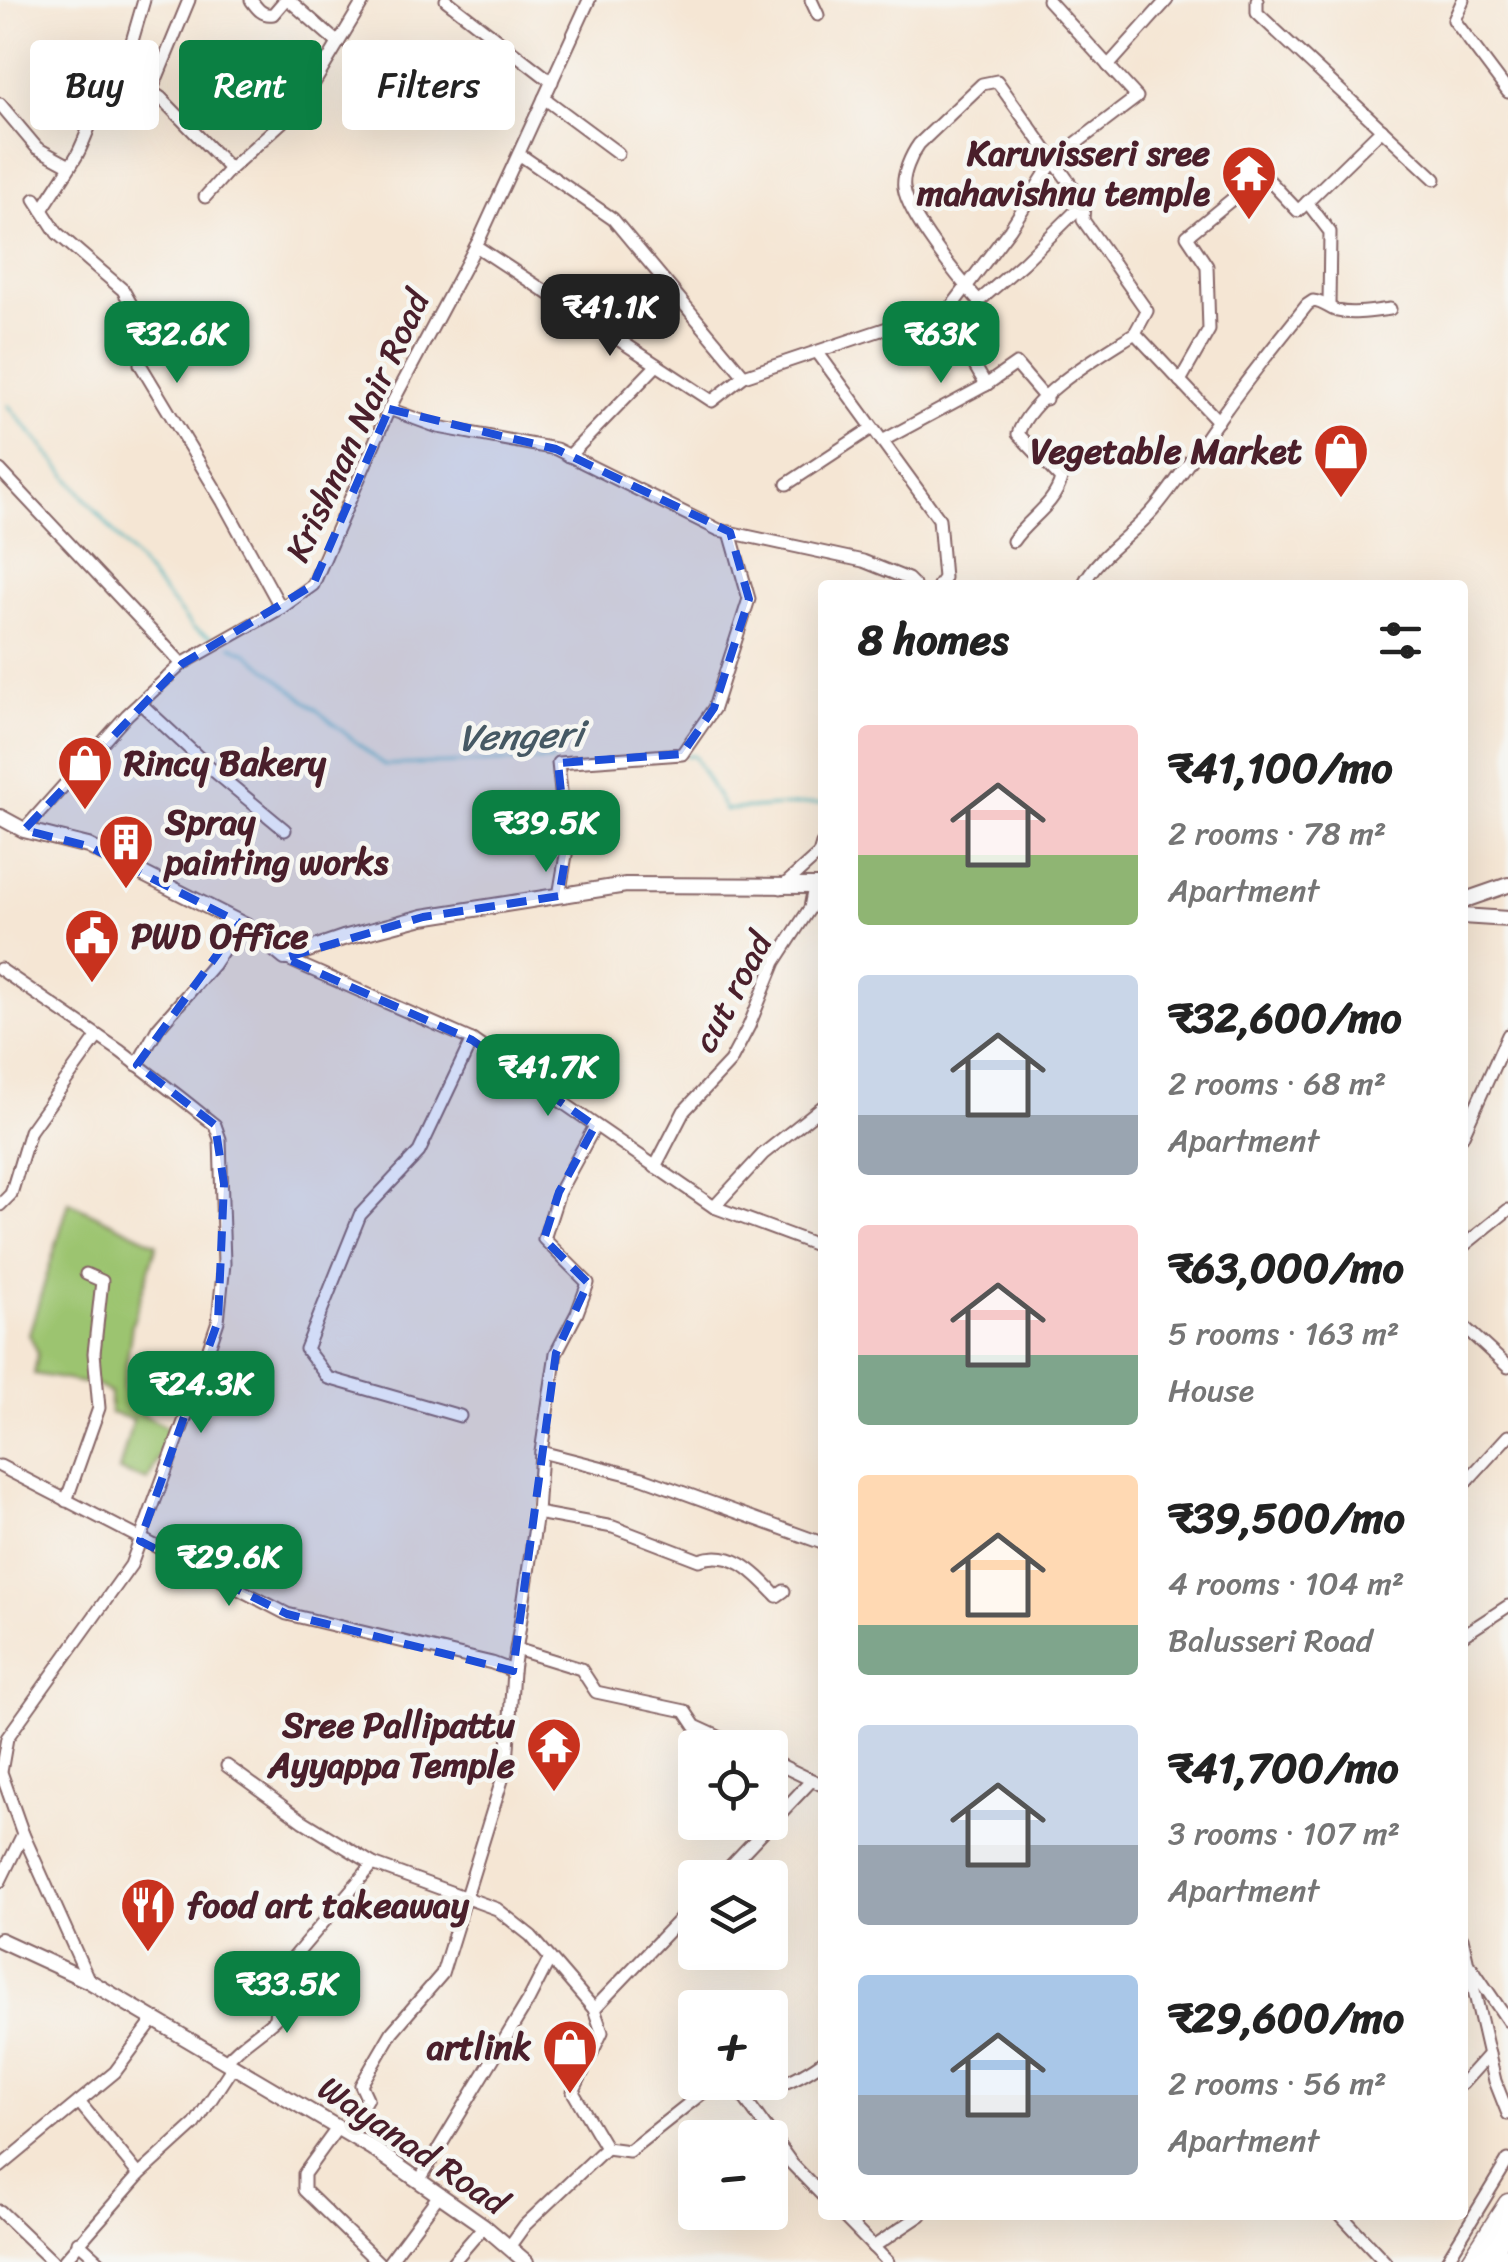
<!DOCTYPE html>
<html lang="en">
<head>
<meta charset="utf-8">
<style>
  body { margin:0; font-family:Sriracha,sans-serif; background:#f2f2f2; color:#222; height:100vh; display:flex; flex-direction:column; font-size:38px; white-space:nowrap }
  * { box-sizing:border-box; margin:0 }
  p { font-size:32px; color:#767676 }
  .icon { flex:none; width:55px; height:55px; fill:none; stroke:currentColor; stroke-width:2; stroke-linecap:round; stroke-linejoin:round }
  .map { position:relative; flex:1; overflow:hidden }
  .panel { position:absolute; left:818px; top:580px; width:650px; height:1640px; display:flex; flex-direction:column; background:#fff; border-radius:10px; box-shadow:0 10px 40px #0002 }
  .panel>* { flex:none }
  .top-card { position:absolute; left:30px; top:40px; width:638px; height:90px; display:flex; gap:20px }
  .controls { position:absolute; left:678px; top:1730px; display:grid; gap:20px }
  .controls a { display:grid; place-items:center; width:110px; height:110px; border-radius:10px; background:#fff; box-shadow:0 10px 40px #0002; font-size:50px }
  .price { position:absolute; translate:-50% -85px; padding:0 22px; border-radius:20px; background:#0b8043; color:#fff; font-size:32px; line-height:65px; filter:drop-shadow(0 2px 5px #0008) }
  .price::after { content:''; position:absolute; left:50%; top:60px; width:30px; height:22px; margin-left:-15px; background:inherit; clip-path:polygon(0 0,100% 0,50% 100%) }
  .price.on { background:#222; color:#fff }
  ul { padding:0; list-style:none }
  li { display:flex; align-items:center; gap:30px; height:250px; padding:0 40px }
  li span { display:grid; place-items:center; flex:none; width:280px; height:200px; border-radius:10px; color:#555 }
  li>.icon { margin-inline-start:auto }
  span .icon { width:120px; height:120px; fill:#fffc; stroke-width:1 }
  li b { font-size:42px }
  h2 { display:flex; justify-content:space-between; align-items:center; height:120px; padding:0 40px; font-size:42px }
  .tag { padding:0 35px; border-radius:10px; background:#fff; box-shadow:0 10px 40px #0002; font-size:35px; line-height:90px }
  .tag.on { background:#0b8043; color:#fff }
  .map>svg:first-child { display:block }
  .green { fill:#9cc46f; stroke:#73724d; stroke-width:2.5 }
  .lines { fill:none; stroke-linecap:round; stroke-linejoin:round }
  .stream { stroke:#40b0b9; stroke-width:2.5 }
  .minor-casing { stroke:#866566; stroke-width:15 }
  .major-casing { stroke:#866566; stroke-width:18 }
  .highway-casing { stroke:#866566; stroke-width:21 }
  .minor { stroke:#fff; stroke-width:11 }
  .major { stroke:#fff; stroke-width:14 }
  .highway { stroke:#fff; stroke-width:18 }
  .marked { fill:#1d4ed8; fill-opacity:0.2; stroke:#1d4ed8; stroke-width:8; stroke-dasharray:20 12; stroke-linejoin:round }
  .labels { text-anchor:middle; dominant-baseline:central; stroke-width:9; stroke-linejoin:round; paint-order:stroke }
  .poi-label { font-size:35px; font-weight:bold; fill:#4a1f2b; stroke:#f6f6f2; text-anchor:end }
  .street-label { font-size:35px; fill:#4a1f2b; stroke:#f6f6f2 }
  .water-label { font-size:38px; font-style:italic; fill:#465964; stroke:#f6f6f2 }
</style>
</head>
<body>
<div class="map">
<svg width="1508" height="2262" viewBox="0 0 1508 2262">
  <rect width="100%" height="100%" fill="#f6f6f2"/>
  <filter id="ink" filterUnits="userSpaceOnUse"><feTurbulence type="fractalNoise" baseFrequency=".01" numOctaves="2"/><feDisplacementMap in="SourceGraphic" scale="20" xChannelSelector="R" yChannelSelector="G"/><feConvolveMatrix kernelMatrix="1 2 1 2 8 2 1 2 1" color-interpolation-filters="sRGB"/></filter>
  <filter id="wash" filterUnits="userSpaceOnUse"><feTurbulence type="fractalNoise" baseFrequency=".0048" numOctaves="4" result="noise"/><feDisplacementMap in="SourceGraphic" scale="40" xChannelSelector="R" yChannelSelector="G"/><feGaussianBlur stdDeviation="2.25" result="paint"/><feColorMatrix in="noise" values="0 0 0 0 0 0 0 0 0 0 0 0 0 0 0 0 0 1.4 0 .05"/><feComposite in="paint" operator="in"/></filter>
  <g filter="url(#wash)">
    <rect width="100%" height="100%" fill="#f5e6d4"/>
    <polygon class="green" points="69,1202 157,1244 132,1325 123,1389 136,1410 171,1430 148,1481 119,1471 133,1419 110,1413 110,1393 95,1385 34,1374 38,1353 29,1334"/>
    <g class="lines">
      <g class="stream">
        <polyline points="8,405 194,629 212,637"/>
        <polyline points="231,646 247,653 384,765 553,760"/>
        <polyline points="686,756 694,756 725,810 822,803"/>
      </g>
    </g>
  </g>
  <g filter="url(#ink)">
    <g class="lines">
      <g class="minor-casing">
        <g id="minor">
          <path d="M251,0C257,8 262,16 273,14L285,0"/>
          <polyline points="289,0 338,43"/>
          <polyline points="446,0 552,82"/>
          <polyline points="811,0 818,15"/>
          <polyline points="1257,0 1257,13 1435,179"/>
          <polyline points="1463,0 1454,20 1508,92"/>
          <polyline points="1108,66 1167,0"/>
          <polyline points="123,72 144,0"/>
          <polyline points="151,92 189,0"/>
          <polyline points="544,98 618,153"/>
          <polyline points="0,104 37,148 70,166"/>
          <polyline points="519,154 613,219 744,376 890,327 945,315 1010,229 1054,160 1137,97 1048,0"/>
          <polyline points="205,197 230,169"/>
          <polyline points="35,199 57,233 123,290 141,322 140,364 223,502 281,608"/>
          <polyline points="1307,202 1330,232 1329,306"/>
          <path d="M1084,203L1024,262L979,301C959,279 908,216 904,188C902,175 911,155 919,144L982,84L997,81L1084,203L1083,220L1147,311L1135,333L1218,421"/>
          <path d="M42,210C54,191 66,174 77,155C92,127 97,92 123,72L161,98L230,169L301,105L364,0"/>
          <polyline points="476,246 712,401 744,376"/>
          <polyline points="818,353 939,519 944,578 939,585"/>
          <polyline points="1180,381 1209,330 1207,266 1187,236 1263,174 1298,211 1382,129"/>
          <polyline points="986,385 1016,364 1046,399"/>
          <polyline points="389,409 438,427 556,449 719,530 863,561 908,579 914,585"/>
          <polyline points="882,441 986,385 945,315"/>
          <polyline points="569,456 657,365"/>
          <polyline points="0,470 182,664"/>
          <polyline points="787,484 872,428"/>
          <path d="M1013,541C1028,519 1055,505 1061,479L1018,434C1032,394 1099,356 1135,333"/>
          <path d="M1083,585C1098,554 1133,535 1155,508C1182,476 1202,441 1227,408C1252,373 1280,339 1307,305L1313,301C1324,302 1328,308 1337,311C1353,315 1374,311 1390,309"/>
          <polyline points="140,703 209,767 285,830"/>
          <polyline points="24,830 127,715 182,664 281,608 313,585 389,409 479,240 589,0"/>
          <polyline points="781,888 819,854 822,844"/>
          <polyline points="559,896 567,849 558,763 682,754 714,708 749,599 730,532"/>
          <polyline points="285,958 472,1040 714,1207 822,1247"/>
          <polyline points="0,969 120,1051 181,1098 215,1125 220,1139 224,1264 218,1321 185,1419 131,1565 7,1738 1,1772 23,1834 89,1981"/>
          <polyline points="137,1065 158,1028 213,965 241,923"/>
          <path d="M595,1126L559,1192L544,1239L588,1283L577,1313L556,1353L541,1452L537,1513L613,1527L699,1560C733,1548 755,1573 777,1596L784,1591"/>
          <polyline points="1462,1137 1508,1035"/>
          <polyline points="655,1167 684,1111 730,1062 749,1026 775,962 810,908 814,887"/>
          <polyline points="0,1205 11,1194 30,1131 98,1036"/>
          <polyline points="714,1207 763,1154 822,1107"/>
          <polyline points="1462,1247 1508,1210"/>
          <polyline points="1462,1325 1508,1367"/>
          <polyline points="460,1416 328,1378 306,1349 360,1215 419,1152 472,1040"/>
          <polyline points="541,1452 643,1478 822,1543"/>
          <polyline points="0,1466 287,1614 492,1663 513,1671 537,1513"/>
          <polyline points="1466,1482 1508,1436"/>
          <polyline points="66,1501 99,1408 94,1353 102,1281 86,1274"/>
          <polyline points="1462,1636 1508,1606"/>
          <polyline points="516,1649 581,1669 596,1692 685,1711 695,1726 743,1748"/>
          <polyline points="770,1760 822,1785"/>
          <polyline points="227,1766 303,1821 373,1864 497,1909 531,1936 594,2009 602,2032 573,2092 606,2148 525,2225 509,2247"/>
          <polyline points="719,1878 812,1780"/>
          <polyline points="0,1881 23,1834"/>
          <polyline points="1462,1938 1495,2081 1508,2114"/>
          <polyline points="1472,1968 1508,2021"/>
          <polyline points="594,2009 695,1903"/>
          <path d="M225,2062C242,2042 256,2036 275,2019L278,1976L373,1864"/>
          <polyline points="1462,2084 1489,2054"/>
          <polyline points="741,2093 792,2164 822,2195"/>
          <polyline points="79,2102 139,2175"/>
          <polyline points="338,2127 304,2174 304,2190 378,2262"/>
          <polyline points="347,2132 367,2098 361,2085 392,2032 442,1974 507,1764 513,1671"/>
          <path d="M606,2148L629,2151L711,2086C756,2096 785,2088 822,2062"/>
          <polyline points="0,2167 115,2072 153,2021"/>
          <polyline points="419,2181 528,2001 550,1958"/>
          <polyline points="0,2211 53,2262"/>
          <polyline points="842,2215 888,2262"/>
          <polyline points="1341,2215 1385,2262"/>
          <polyline points="78,2242 100,2262"/>
          <polyline points="873,2247 921,2215"/>
          <polyline points="63,2262 139,2175 195,2124 233,2066"/>
          <polyline points="389,2262 439,2195"/>
          <polyline points="453,2262 484,2226"/>
          <polyline points="1446,2262 1508,2160"/>
          <polyline points="1503,2262 1508,2253"/>
        </g>
      </g>
      <g class="major-casing">
        <g id="major">
          <polyline points="0,817 24,830 88,846 246,926 285,958 343,938 423,917 626,885 822,886"/>
          <polyline points="1462,901 1508,885"/>
          <polyline points="1462,916 1508,919"/>
          <polyline points="0,1940 89,1981 372,2148 484,2226 526,2262"/>
        </g>
      </g>
      <g class="highway-casing">
        <g id="highway">
          <polyline points="1470,2262 1508,2203"/>
          <polyline points="1487,2262 1508,2227"/>
        </g>
      </g>
      <use href="#minor" class="minor"/>
      <use href="#major" class="major"/>
      <use href="#highway" class="highway"/>
    </g>
  </g>
  <path class="marked" d="M389,409L556,449L730,532L749,599L714,708L682,754L558,763L567,849L559,896L423,917L285,958L472,1040L595,1126L559,1192L544,1239L588,1283L556,1353L513,1671L287,1614L140,1541L218,1321L224,1184L215,1125L137,1065L240,923L88,846L24,830L182,664L313,585Z"/>
  <defs>
    <g id="temple-pin" transform="scale(2.875)"><path d="M0 17L-7.5 6A9.5 9.5 0 1 1 7.5 6Z" fill="#c8321e" stroke="#f6f6f2"/><path d="M0-6L5-2H3V0L6.5 2.5H4V6H1.5V3h-3V6H-4V2.5H-6.5L-3 0V-2H-5Z" fill="#fff"/></g>
    <g id="shop-pin" transform="scale(2.875)"><path d="M0 17L-7.5 6A9.5 9.5 0 1 1 7.5 6Z" fill="#c8321e" stroke="#f6f6f2"/><path d="M-5-2.5h2.3a2.7 3.5 0 0 1 5.4 0H5L5.5 6h-11ZM-1.5-2.5h3a1.5 2.3 0 0 0-3 0Z" fill="#fff"/></g>
    <g id="building-pin" transform="scale(2.875)"><path d="M0 17L-7.5 6A9.5 9.5 0 1 1 7.5 6Z" fill="#c8321e" stroke="#f6f6f2"/><path d="M-4-6H4V6H1V3H-1V6H-4ZM-2.5-4.3h1.7v1.8h-1.7ZM.8-4.3h1.7v1.8H.8ZM-2.5-1h1.7V.8h-1.7ZM.8-1h1.7V.8H.8Z" fill="#fff"/></g>
    <g id="civic-pin" transform="scale(2.875)"><path d="M0 17L-7.5 6A9.5 9.5 0 1 1 7.5 6Z" fill="#c8321e" stroke="#f6f6f2"/><path d="M-.6-6.5H3V-4.5H.6V-3L4-1V1h2V6H-6V1h2V-1L-.6-3ZM-1.2 2.5V6h2.4V2.5Z" fill="#fff"/></g>
    <g id="restaurant-pin" transform="scale(2.875)"><path d="M0 17L-7.5 6A9.5 9.5 0 1 1 7.5 6Z" fill="#c8321e" stroke="#f6f6f2"/><path d="M-5-6h1v4h1v-4h1v4h1v-4h1v5L-1.5 .5V6h-2V.5L-5-1ZM5-6V6H3V1.5H1.5Q1.5-4 5-6Z" fill="#fff"/></g>
  </defs>
  <g fill-rule="evenodd">
    <use href="#temple-pin" x="1249" y="173"/>
    <use href="#shop-pin" x="1341" y="451"/>
    <use href="#shop-pin" x="85" y="763"/>
    <use href="#building-pin" x="126" y="842"/>
    <use href="#civic-pin" x="92" y="936"/>
    <use href="#temple-pin" x="554" y="1745"/>
    <use href="#restaurant-pin" x="148" y="1905"/>
    <use href="#shop-pin" x="570" y="2047"/>
  </g>
  <g class="labels">
    <g class="poi-label">
      <text x="1210" y="153">Karuvisseri sree<tspan x="1210" dy="40">mahavishnu temple</tspan></text>
      <text x="1302" y="451">Vegetable Market</text>
      <text x="124" y="763" text-anchor="start">Rincy Bakery</text>
      <text x="165" y="822" text-anchor="start">Spray<tspan x="165" dy="40">painting works</tspan></text>
      <text x="131" y="936" text-anchor="start">PWD Office</text>
      <text x="515" y="1725">Sree Pallipattu<tspan x="515" dy="40">Ayyappa Temple</tspan></text>
      <text x="187" y="1905" text-anchor="start">food art takeaway</text>
      <text x="531" y="2047">artlink</text>
    </g>
    <g class="street-label">
      <text transform="translate(357 426) rotate(-65)">Krishnan Nair Road</text>
      <text transform="translate(732 992) rotate(-62)">cut road</text>
      <text transform="translate(413 2145) rotate(34)">Wayanad Road</text>
    </g>
    <g class="water-label">
      <text transform="translate(521 736) rotate(-2)">Vengeri</text>
    </g>
  </g>
</svg>
<div class="controls">
<a><svg class="icon" aria-label="locate" viewBox="0 0 24 24"><circle cx="12" cy="12" r="6"/><path d="M12 2v4M12 18v4M2 12h4M18 12h4"/></svg></a>
<a><svg class="icon" aria-label="layers" viewBox="0 0 24 24"><path d="M12 4l9 5-9 5-9-5zM3 14l9 5 9-5"/></svg></a>
<a>+</a>
<a>−</a>
</div>
<b class="price on" style="left:610px;top:359px">₹41.1K</b>
<b class="price" style="left:177px;top:386px">₹32.6K</b>
<b class="price" style="left:941px;top:386px">₹63K</b>
<b class="price" style="left:546px;top:875px">₹39.5K</b>
<b class="price" style="left:548px;top:1119px">₹41.7K</b>
<b class="price" style="left:201px;top:1436px">₹24.3K</b>
<b class="price" style="left:229px;top:1609px">₹29.6K</b>
<b class="price" style="left:287px;top:2036px">₹33.5K</b>
<div class="top-card">
<a class="tag">Buy</a>
<a class="tag on">Rent</a>
<a class="tag">Filters</a>
</div>
<section class="panel">
<h2>8 homes<svg class="icon" aria-label="filters" viewBox="0 0 24 24"><path d="M4 7h16M4 17h16"/><circle cx="9" cy="7" r="2"/><circle cx="15" cy="17" r="2"/></svg></h2>
<ul>
<li><span style="background:linear-gradient(#f6c9c9 65%,#8fb573 0)"><svg class="icon" aria-label="home" viewBox="0 0 24 24"><path d="M3 11l9-7 9 7M6 9v11h12V9"/></svg></span><div><b>₹41,100/mo</b><p>2 rooms · 78 m²</p><p>Apartment</p></div></li>
<li><span style="background:linear-gradient(#c9d6e8 70%,#9aa5b1 0)"><svg class="icon" aria-label="home" viewBox="0 0 24 24"><path d="M3 11l9-7 9 7M6 9v11h12V9"/></svg></span><div><b>₹32,600/mo</b><p>2 rooms · 68 m²</p><p>Apartment</p></div></li>
<li><span style="background:linear-gradient(#f6c9c9 65%,#7fa58c 0)"><svg class="icon" aria-label="home" viewBox="0 0 24 24"><path d="M3 11l9-7 9 7M6 9v11h12V9"/></svg></span><div><b>₹63,000/mo</b><p>5 rooms · 163 m²</p><p>House</p></div></li>
<li><span style="background:linear-gradient(#ffd9b3 75%,#7fa58c 0)"><svg class="icon" aria-label="home" viewBox="0 0 24 24"><path d="M3 11l9-7 9 7M6 9v11h12V9"/></svg></span><div><b>₹39,500/mo</b><p>4 rooms · 104 m²</p><p>Balusseri Road</p></div></li>
<li><span style="background:linear-gradient(#c9d6e8 60%,#9aa5b1 0)"><svg class="icon" aria-label="home" viewBox="0 0 24 24"><path d="M3 11l9-7 9 7M6 9v11h12V9"/></svg></span><div><b>₹41,700/mo</b><p>3 rooms · 107 m²</p><p>Apartment</p></div></li>
<li><span style="background:linear-gradient(#a9c7e8 60%,#9aa5b1 0)"><svg class="icon" aria-label="home" viewBox="0 0 24 24"><path d="M3 11l9-7 9 7M6 9v11h12V9"/></svg></span><div><b>₹29,600/mo</b><p>2 rooms · 56 m²</p><p>Apartment</p></div></li>
</ul>
</section>
</div>
</body>
</html>
